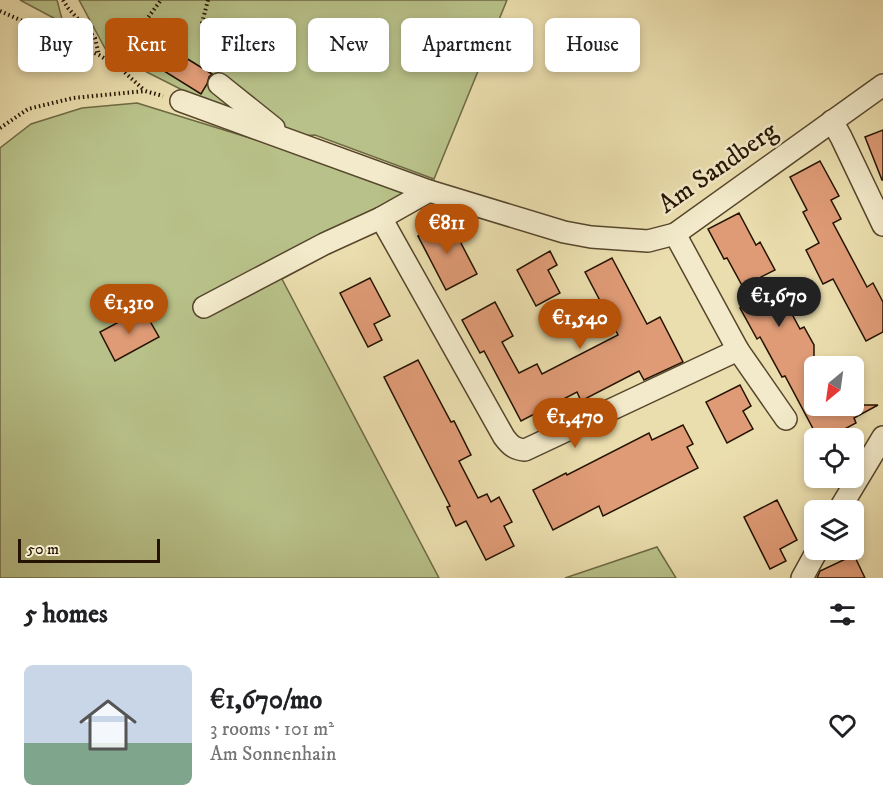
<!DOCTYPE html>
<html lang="en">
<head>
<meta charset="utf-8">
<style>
  body { margin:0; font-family:"IM FELL DW Pica",serif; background:#f6f6f6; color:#202124; height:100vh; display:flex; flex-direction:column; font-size:22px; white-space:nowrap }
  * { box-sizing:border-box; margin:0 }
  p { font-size:20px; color:#757577 }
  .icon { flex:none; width:33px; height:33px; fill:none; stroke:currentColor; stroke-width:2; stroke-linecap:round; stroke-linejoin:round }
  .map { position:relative; height:578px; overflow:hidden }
  .sheet { display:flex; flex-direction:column; background:#fff; flex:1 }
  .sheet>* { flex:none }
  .guide { position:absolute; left:18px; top:18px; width:848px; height:54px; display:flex; gap:12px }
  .needle { width:39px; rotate:209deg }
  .controls { position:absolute; left:804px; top:356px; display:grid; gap:12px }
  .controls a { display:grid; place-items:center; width:60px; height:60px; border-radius:9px; background:#fff; box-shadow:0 3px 9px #0003; font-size:30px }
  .scale { position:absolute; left:18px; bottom:15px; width:142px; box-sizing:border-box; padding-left:6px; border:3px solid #241300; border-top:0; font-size:16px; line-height:21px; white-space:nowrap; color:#241300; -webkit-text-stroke:4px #f2eaca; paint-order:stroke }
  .price { position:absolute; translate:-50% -51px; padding:0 14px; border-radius:21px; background:#b45309; color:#fff; font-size:20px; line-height:39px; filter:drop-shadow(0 2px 3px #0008) }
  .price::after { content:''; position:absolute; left:50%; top:36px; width:18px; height:14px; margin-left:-9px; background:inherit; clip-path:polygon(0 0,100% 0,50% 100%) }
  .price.selected { background:#222; color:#fff }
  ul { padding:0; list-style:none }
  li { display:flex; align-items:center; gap:18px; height:150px; padding:0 24px }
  li span { display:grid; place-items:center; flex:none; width:168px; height:120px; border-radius:9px; color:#555 }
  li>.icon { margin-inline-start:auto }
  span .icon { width:72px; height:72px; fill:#fffc; stroke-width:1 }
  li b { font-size:26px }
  h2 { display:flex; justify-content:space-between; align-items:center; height:72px; padding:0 24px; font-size:26px }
  .tag { padding:0 21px; border-radius:9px; background:#fff; box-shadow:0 3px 9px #0003; font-size:21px; line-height:54px }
  .tag.selected { background:#b45309; color:#fff }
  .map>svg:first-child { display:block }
  .green { fill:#b8c189; stroke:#6e6a44; stroke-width:1.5 }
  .building { fill:#df9b76; stroke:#241300; stroke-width:1.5 }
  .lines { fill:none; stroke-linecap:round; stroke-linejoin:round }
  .minor-casing { stroke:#56462c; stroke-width:24 }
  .path { stroke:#241300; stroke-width:4; stroke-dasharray:1.5 3; stroke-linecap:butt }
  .minor { stroke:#f2eaca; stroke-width:21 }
  .labels { text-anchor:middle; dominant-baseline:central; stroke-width:5; stroke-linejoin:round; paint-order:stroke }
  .street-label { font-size:26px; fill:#241300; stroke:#f2eaca }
</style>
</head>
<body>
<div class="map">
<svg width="883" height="578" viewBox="0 0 883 578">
  <rect width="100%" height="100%" fill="#ebdeae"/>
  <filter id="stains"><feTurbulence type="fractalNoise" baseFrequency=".00333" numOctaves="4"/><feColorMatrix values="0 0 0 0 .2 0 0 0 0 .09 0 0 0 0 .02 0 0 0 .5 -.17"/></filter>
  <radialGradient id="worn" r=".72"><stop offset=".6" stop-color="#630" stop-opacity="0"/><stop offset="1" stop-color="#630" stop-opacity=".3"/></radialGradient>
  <g class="green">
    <polygon points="20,0 57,0 63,23"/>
    <polygon points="79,0 507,0 434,179 315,135 286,137 210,104 107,52"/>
    <polygon points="137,103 392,182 419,206 282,279 439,578 0,578 0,148 31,124 82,108"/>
    <polygon points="657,547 676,578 565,578"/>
  </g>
  <g class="building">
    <polygon points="168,47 212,74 209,77 207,84 201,94 156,66"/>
    <polygon points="883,130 883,180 882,180 865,137"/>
    <polygon points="820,161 839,196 831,200 841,219 833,223 867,287 873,283 883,302 883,332 866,341 833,279 823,284 806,250 819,243 803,212 807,210 790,177"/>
    <polygon points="739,213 756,245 760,242 775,270 761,277 776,306 785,301 800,329 804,327 814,345 814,405 878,405 854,418 856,423 828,438 818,438 785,376 782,377 760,337 757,339 740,308 751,302 727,258 724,259 708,229"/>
    <polygon points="449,220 477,274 446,290 418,236"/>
    <polygon points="550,251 557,265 548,270 560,293 536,306 517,270"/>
    <polygon points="612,258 647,324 660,317 683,362 644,380 639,371 581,401 577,392 521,421 484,351 480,353 462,320 495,302 513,336 502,342 519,373 537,364 542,374 618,335 585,272"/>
    <polygon points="370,278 390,316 374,324 382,340 368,347 340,293"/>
    <polygon points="143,309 159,337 115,361 100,332"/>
    <polygon points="418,360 451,422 454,421 471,455 459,461 478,498 487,494 491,502 499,497 512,522 504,526 514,546 486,560 466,521 456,526 447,507 450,506 384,377"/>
    <polygon points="740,385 751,406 743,411 753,429 727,443 706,402"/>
    <polygon points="683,425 693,444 687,447 698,468 603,516 599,506 553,530 533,490 566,473 567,475 649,433 652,440"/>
    <polygon points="777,500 797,540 780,549 786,561 770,569 744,517"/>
    <polygon points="854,555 865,578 817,578 820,571"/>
  </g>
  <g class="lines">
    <g class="minor-casing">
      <g id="minor">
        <polyline points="219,84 274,128"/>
        <polyline points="181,101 429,191 564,232 591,237 648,241 675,234 883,85"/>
        <polyline points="832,121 841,137 883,225"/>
        <path d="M381,218L504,437C510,445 514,449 525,450L738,350L675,234"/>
        <polyline points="204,307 324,244 381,218 429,191"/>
        <polyline points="738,350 786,419"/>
        <polyline points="839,510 883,437"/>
        <polyline points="802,578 818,549"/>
      </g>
    </g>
    <g class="path">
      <polyline points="63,0 68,8 95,38 99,55"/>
      <polyline points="208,0 202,23 202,39 209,58 221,65"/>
      <polyline points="0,11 99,55 120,68 144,90"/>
      <polyline points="120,68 138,31 161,0"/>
      <polyline points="0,128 28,109 73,98 145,91 163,96"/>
    </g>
    <use href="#minor" class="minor"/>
  </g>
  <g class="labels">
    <g class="street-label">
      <text transform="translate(718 168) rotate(-35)">Am Sandberg</text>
    </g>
  </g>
  <rect width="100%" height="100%" filter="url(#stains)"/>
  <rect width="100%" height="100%" fill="url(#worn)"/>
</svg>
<div class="controls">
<a><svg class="needle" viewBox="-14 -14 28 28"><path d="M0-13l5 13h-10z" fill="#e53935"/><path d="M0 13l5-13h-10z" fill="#757577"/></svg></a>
<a><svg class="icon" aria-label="locate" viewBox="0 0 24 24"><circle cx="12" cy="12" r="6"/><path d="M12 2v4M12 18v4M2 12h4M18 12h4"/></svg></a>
<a><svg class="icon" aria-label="layers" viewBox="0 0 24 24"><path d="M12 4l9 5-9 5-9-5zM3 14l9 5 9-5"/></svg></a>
</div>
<div class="scale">50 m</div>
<b class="price" style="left:447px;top:255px">€811</b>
<b class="price selected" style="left:779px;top:328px">€1,670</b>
<b class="price" style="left:129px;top:335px">€1,310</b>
<b class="price" style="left:580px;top:350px">€1,540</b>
<b class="price" style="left:575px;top:449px">€1,470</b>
<div class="guide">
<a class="tag">Buy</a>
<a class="tag selected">Rent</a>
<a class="tag">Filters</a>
<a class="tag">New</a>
<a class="tag">Apartment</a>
<a class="tag">House</a>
</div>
</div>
<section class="sheet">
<h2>5 homes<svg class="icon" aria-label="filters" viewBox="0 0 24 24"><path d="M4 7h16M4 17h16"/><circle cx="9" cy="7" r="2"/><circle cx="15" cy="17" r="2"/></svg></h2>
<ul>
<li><span style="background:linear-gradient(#c9d6e8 65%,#7fa58c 0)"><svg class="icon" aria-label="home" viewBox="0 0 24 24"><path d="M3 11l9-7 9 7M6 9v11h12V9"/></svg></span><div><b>€1,670/mo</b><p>3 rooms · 101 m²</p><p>Am Sonnenhain</p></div><svg class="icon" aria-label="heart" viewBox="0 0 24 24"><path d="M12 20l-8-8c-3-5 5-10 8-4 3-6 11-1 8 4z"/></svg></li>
</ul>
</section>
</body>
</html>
